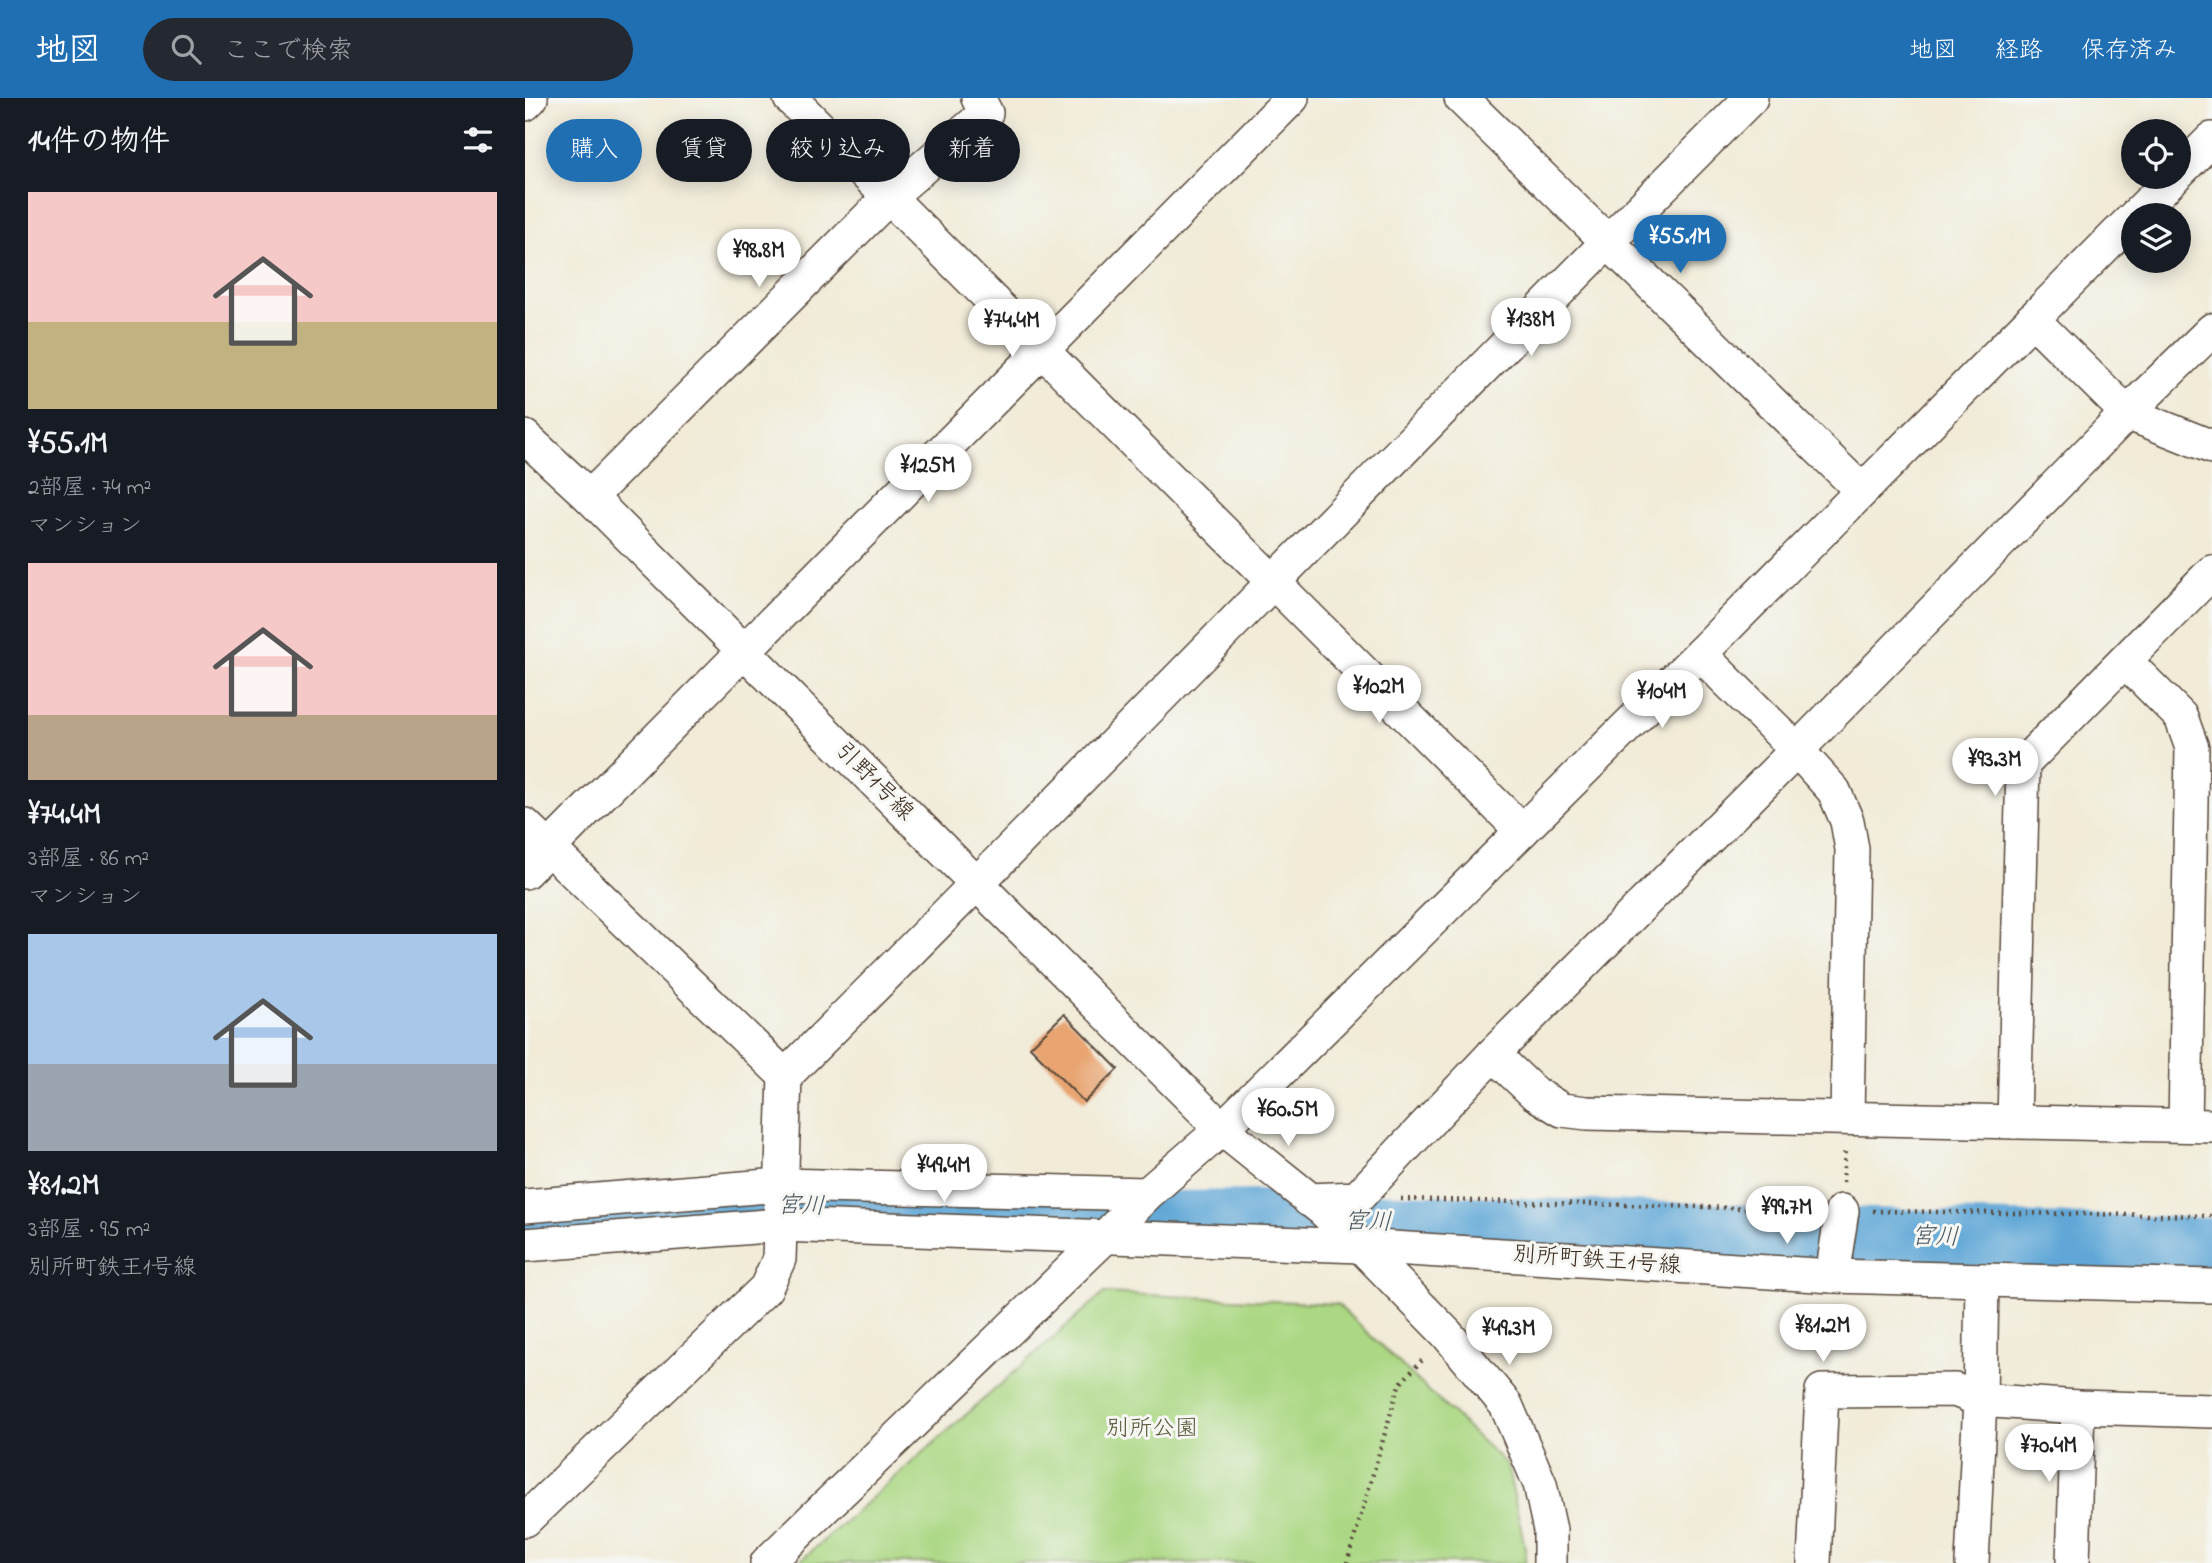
<!DOCTYPE html>
<html lang="ja">
<head>
<meta charset="utf-8">
<style>
  body { margin:0; font-family:"Indie Flower","Klee One",sans-serif; background:#242831; color:#f1f3f6; height:100vh; display:flex; flex-direction:column; font-size:26px; white-space:nowrap }
  * { box-sizing:border-box; margin:0 }
  p { font-size:23px; color:#9ea1a6 }
  .icon { flex:none; width:38px; height:38px; fill:none; stroke:currentColor; stroke-width:2; stroke-linecap:round; stroke-linejoin:round }
  .map { position:relative; flex:1; overflow:hidden }
  .drawer { display:flex; flex-direction:column; background:#171b24; width:525px }
  .drawer>* { flex:none }
  .banner { position:absolute; left:21px; top:21px; width:665px; height:63px; display:flex; gap:14px }
  .buttons { position:absolute; left:1596px; top:21px; display:grid; gap:14px }
  .buttons a { display:grid; place-items:center; width:70px; height:70px; border-radius:50%; background:#171b24; box-shadow:0 4px 18px #0003; font-size:35px }
  .price { position:absolute; translate:-50% -60px; padding:0 16px; border-radius:24px; background:#fff; color:#222; font-size:23px; line-height:46px; filter:drop-shadow(0 2px 4px #0008) }
  .price::after { content:''; position:absolute; left:50%; top:42px; width:21px; height:16px; margin-left:-10px; background:inherit; clip-path:polygon(0 0,100% 0,50% 100%) }
  .price.current { background:#1f6fb2; color:#fff }
  ul { padding:0; list-style:none }
  li { display:grid; align-content:center; gap:14px; height:371px; padding:0 28px }
  li span { display:grid; place-items:center; height:217px; border-radius:0px; color:#555 }
  li>.icon { margin-inline-start:auto }
  span .icon { width:126px; height:126px; fill:#fffc; stroke-width:1 }
  li b { font-size:30px }
  h2 { display:flex; justify-content:space-between; align-items:center; height:84px; padding:0 28px; font-size:30px }
  .tag { padding:0 24px; border-radius:32px; background:#171b24; box-shadow:0 4px 18px #0003; font-size:24px; line-height:63px }
  .tag.current { background:#1f6fb2; color:#fff }
  header { display:flex; align-items:center; gap:42px; box-sizing:border-box; height:98px; padding:0 35px; background:#1f6fb2; color:#fff }
  header strong { font-size:33px }
  nav { display:flex; gap:38px; margin-inline-start:auto; font-size:24px }
  .search { width:490px; height:63px; background:#242831; display:flex; align-items:center; gap:18px; box-sizing:border-box; padding:0 24px; border-radius:38px; color:#9ea1a6; font-size:26px }
  main { display:flex; flex:1; min-height:0 }
  .map>svg:first-child { display:block }
  .green { fill:#acd884; stroke:#748151; stroke-width:2 }
  .lines { fill:none; stroke-linecap:round; stroke-linejoin:round }
  .river { stroke:#60a7d7; stroke-width:56 }
  .building { fill:#e8a471 }
  .minor-casing { stroke:#56473a; stroke-width:36 }
  .path { stroke:#56473a; stroke-width:4.5; stroke-dasharray:2 5; stroke-linecap:butt }
  .minor { stroke:#fff; stroke-width:33 }
  .labels { text-anchor:middle; dominant-baseline:central; stroke-width:6; stroke-linejoin:round; paint-order:stroke }
  .street-label { font-size:23px; fill:#3b2a1e; stroke:#f6f6f2 }
  .park-label { font-size:23px; fill:#575638; stroke:#f6f6f2 }
  .water-label { font-size:24px; font-style:italic; fill:#48565f; stroke:#f6f6f2 }
</style>
</head>
<body>
<header>
<strong>地図</strong>
<div class="search"><svg class="icon" aria-label="search" viewBox="0 0 24 24"><circle cx="10" cy="10" r="6"/><path d="M15 15l6 6"/></svg>ここで検索</div>
<nav><a>地図</a><a>経路</a><a>保存済み</a></nav>
</header>
<main>
<section class="drawer">
<h2>14件の物件<svg class="icon" aria-label="filters" viewBox="0 0 24 24"><path d="M4 7h16M4 17h16"/><circle cx="9" cy="7" r="2"/><circle cx="15" cy="17" r="2"/></svg></h2>
<ul>
<li><span style="background:linear-gradient(#f6c9c9 60%,#c2b280 0)"><svg class="icon" aria-label="home" viewBox="0 0 24 24"><path d="M3 11l9-7 9 7M6 9v11h12V9"/></svg></span><div><b>¥55.1M</b><p>2部屋 · 74 m²</p><p>マンション</p></div></li>
<li><span style="background:linear-gradient(#f6c9c9 70%,#b9a48a 0)"><svg class="icon" aria-label="home" viewBox="0 0 24 24"><path d="M3 11l9-7 9 7M6 9v11h12V9"/></svg></span><div><b>¥74.4M</b><p>3部屋 · 86 m²</p><p>マンション</p></div></li>
<li><span style="background:linear-gradient(#a9c7e8 60%,#9aa5b1 0)"><svg class="icon" aria-label="home" viewBox="0 0 24 24"><path d="M3 11l9-7 9 7M6 9v11h12V9"/></svg></span><div><b>¥81.2M</b><p>3部屋 · 95 m²</p><p>別所町鉄王1号線</p></div></li>
</ul>
</section>
<div class="map">
<svg width="1687" height="1465" viewBox="0 0 1687 1465">
  <rect width="100%" height="100%" fill="#f6f6f2"/>
  <filter id="ink" filterUnits="userSpaceOnUse"><feTurbulence type="fractalNoise" baseFrequency=".0143" numOctaves="2"/><feDisplacementMap in="SourceGraphic" scale="14" xChannelSelector="R" yChannelSelector="G"/><feConvolveMatrix kernelMatrix="1 2 1 2 8 2 1 2 1" color-interpolation-filters="sRGB"/></filter>
  <filter id="wash" filterUnits="userSpaceOnUse"><feTurbulence type="fractalNoise" baseFrequency=".00686" numOctaves="4" result="noise"/><feDisplacementMap in="SourceGraphic" scale="28" xChannelSelector="R" yChannelSelector="G"/><feGaussianBlur stdDeviation="1.57" result="paint"/><feColorMatrix in="noise" values="0 0 0 0 0 0 0 0 0 0 0 0 0 0 0 0 0 1.4 0 .05"/><feComposite in="paint" operator="in"/></filter>
  <g filter="url(#wash)">
    <rect width="100%" height="100%" fill="#f1ebd8"/>
    <polygon class="green" points="579,1195 812,1206 982,1367 1001,1453 1000,1465 273,1465"/>
    <g class="lines">
      <polyline class="river" points="0,1127 70,1116 223,1108 548,1119 640,1121 738,1120 1687,1148"/>
    </g>
    <g id="blocks">
      <polygon class="building" points="539,916 593,971 559,1004 505,949"/>
    </g>
  </g>
  <g filter="url(#ink)">
    <use href="#blocks" fill-opacity="0" stroke="#56473a" stroke-width="2"/>
    <g class="lines">
      <g class="minor-casing">
        <g id="minor">
          <polyline points="265,0 997,733"/>
          <polyline points="936,0 1336,392"/>
          <polyline points="0,6 6,0"/>
          <polyline points="1654,74 1687,41"/>
          <polyline points="1611,117 1649,79"/>
          <polyline points="1507,221 1602,315 1687,349"/>
          <polyline points="0,339 65,399 697,1031 798,1112 836,1148 922,1236 981,1307 1015,1386 1025,1432 1025,1465"/>
          <polyline points="65,399 365,98 461,15 453,0"/>
          <polyline points="1175,556 1272,652 1309,693 1322,723 1327,751 1322,1019"/>
          <polyline points="1601,564 1656,619 1667,650 1660,1027"/>
          <polyline points="0,727 260,978 254,1161 241,1190 0,1422"/>
          <polyline points="0,774 767,0"/>
          <polyline points="968,956 1009,995 1037,1012 1062,1015 1687,1028"/>
          <path d="M260,978C585,655 901,324 1226,0"/>
          <polyline points="1489,1024 1498,666 1687,474"/>
          <polyline points="784,1102 832,1100 968,956 1272,652 1602,315 1687,232"/>
          <polyline points="0,1108 255,1087 622,1096"/>
          <polyline points="0,1147 255,1127 836,1148 1307,1178 1687,1188"/>
          <polyline points="1307,1178 1317,1113"/>
          <polyline points="242,1465 580,1139 622,1096 697,1031 1175,556 1608,120"/>
          <polyline points="1289,1465 1297,1293 1430,1292 1455,1302 1457,1182"/>
          <polyline points="1447,1465 1455,1302 1553,1309 1687,1313"/>
          <polyline points="1548,1465 1553,1309"/>
        </g>
      </g>
      <g class="path">
        <polyline points="1318,1084 1320,1051"/>
        <polyline points="876,1101 1287,1112"/>
        <polyline points="1348,1113 1687,1118"/>
        <polyline points="822,1465 874,1287 900,1259"/>
      </g>
      <use href="#minor" class="minor"/>
    </g>
  </g>
  <g class="labels">
    <g class="street-label">
      <text transform="translate(349 684) rotate(45)">引野1号線</text>
      <text transform="translate(1072 1163) rotate(4)">別所町鉄王1号線</text>
    </g>
    <g class="park-label">
      <text x="627" y="1331">別所公園</text>
    </g>
    <g class="water-label">
      <text transform="translate(276 1109) rotate(2)">宮川</text>
      <text transform="translate(843 1125) rotate(2)">宮川</text>
      <text transform="translate(1410 1140) rotate(2)">宮川</text>
    </g>
  </g>
</svg>
<div class="buttons">
<a><svg class="icon" aria-label="locate" viewBox="0 0 24 24"><circle cx="12" cy="12" r="6"/><path d="M12 2v4M12 18v4M2 12h4M18 12h4"/></svg></a>
<a><svg class="icon" aria-label="layers" viewBox="0 0 24 24"><path d="M12 4l9 5-9 5-9-5zM3 14l9 5 9-5"/></svg></a>
</div>
<b class="price current" style="left:1155px;top:177px">¥55.1M</b>
<b class="price" style="left:234px;top:191px">¥98.8M</b>
<b class="price" style="left:1006px;top:260px">¥138M</b>
<b class="price" style="left:487px;top:261px">¥74.4M</b>
<b class="price" style="left:403px;top:406px">¥125M</b>
<b class="price" style="left:854px;top:627px">¥102M</b>
<b class="price" style="left:1137px;top:632px">¥104M</b>
<b class="price" style="left:1470px;top:700px">¥93.3M</b>
<b class="price" style="left:763px;top:1050px">¥60.5M</b>
<b class="price" style="left:419px;top:1106px">¥49.4M</b>
<b class="price" style="left:1262px;top:1148px">¥99.7M</b>
<b class="price" style="left:1298px;top:1266px">¥81.2M</b>
<b class="price" style="left:984px;top:1269px">¥49.3M</b>
<b class="price" style="left:1524px;top:1386px">¥70.4M</b>
<div class="banner">
<a class="tag current">購入</a>
<a class="tag">賃貸</a>
<a class="tag">絞り込み</a>
<a class="tag">新着</a>
</div>
</div>
</main>
</body>
</html>
